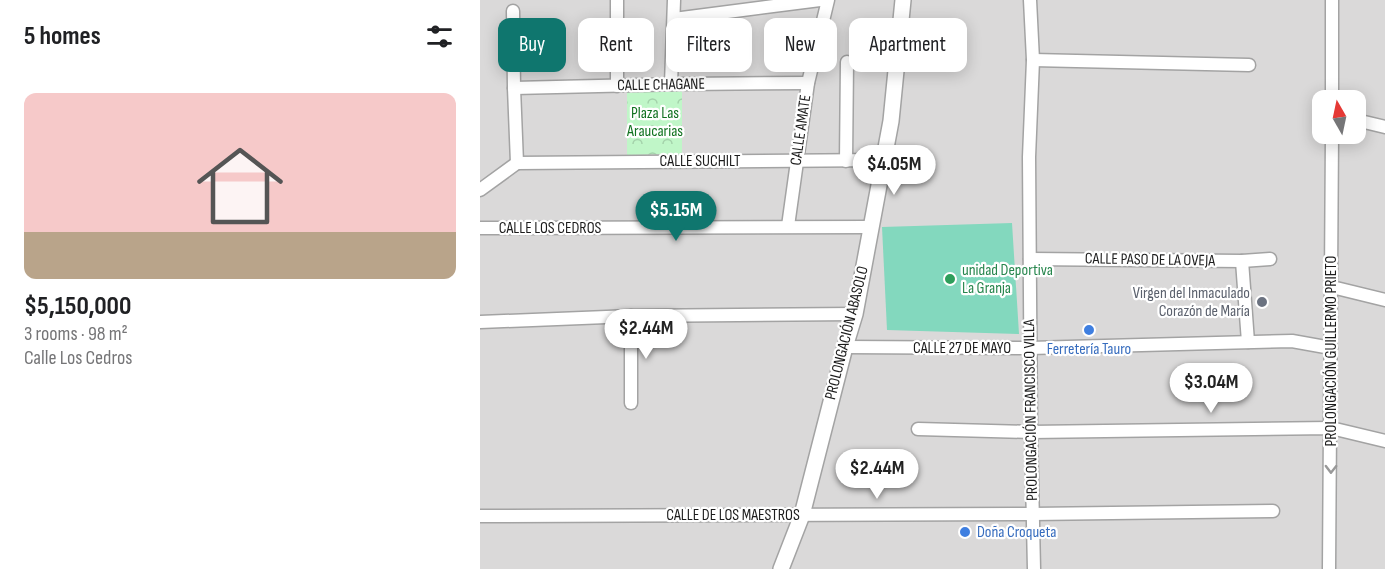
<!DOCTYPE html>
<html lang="en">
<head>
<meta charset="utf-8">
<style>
  body { margin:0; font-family:"Sofia Sans Condensed",sans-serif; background:#f2f2f2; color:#202124; height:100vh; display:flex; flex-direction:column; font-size:22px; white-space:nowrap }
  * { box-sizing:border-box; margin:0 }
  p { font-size:20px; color:#757577 }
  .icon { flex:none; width:33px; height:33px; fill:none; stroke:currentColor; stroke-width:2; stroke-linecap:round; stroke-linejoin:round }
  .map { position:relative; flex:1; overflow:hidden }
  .panel { display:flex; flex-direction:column; background:#fff; width:480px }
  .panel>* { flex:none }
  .banner { position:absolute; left:18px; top:18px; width:570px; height:54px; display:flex; gap:12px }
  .needle { width:39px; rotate:351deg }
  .buttons { position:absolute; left:832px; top:90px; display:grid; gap:12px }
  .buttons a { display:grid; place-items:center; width:54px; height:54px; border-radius:12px; background:#fff; box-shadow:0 3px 15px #0003; font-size:30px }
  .price { position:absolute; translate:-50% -51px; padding:0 14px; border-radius:21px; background:#fff; color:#222; font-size:20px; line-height:39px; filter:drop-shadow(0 2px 3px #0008) }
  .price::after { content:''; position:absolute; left:50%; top:36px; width:18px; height:14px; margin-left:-9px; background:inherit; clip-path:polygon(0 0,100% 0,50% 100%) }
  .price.current { background:#0f766e; color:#fff }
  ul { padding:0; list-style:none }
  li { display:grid; align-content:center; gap:12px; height:318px; padding:0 24px }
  li span { display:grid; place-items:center; height:186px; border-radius:12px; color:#555 }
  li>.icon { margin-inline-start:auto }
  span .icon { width:108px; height:108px; fill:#fffc; stroke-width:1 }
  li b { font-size:26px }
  h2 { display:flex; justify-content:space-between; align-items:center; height:72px; padding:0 24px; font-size:26px }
  .tag { padding:0 21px; border-radius:12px; background:#fff; box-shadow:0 3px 15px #0003; font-size:21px; line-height:54px }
  .tag.current { background:#0f766e; color:#fff }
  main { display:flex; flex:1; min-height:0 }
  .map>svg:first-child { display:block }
  .residential { fill:#dad9d9; fill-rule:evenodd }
  .park { fill:url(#park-crowns) }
  .pitch { fill:#83d8be }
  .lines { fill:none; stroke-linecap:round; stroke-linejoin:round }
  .minor-casing { stroke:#a3a3a3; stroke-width:15 }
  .tertiary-casing { stroke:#a3a3a3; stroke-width:18 }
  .minor { stroke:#fff; stroke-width:12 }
  .tertiary { stroke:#fff; stroke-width:15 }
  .oneway { stroke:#999 }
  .leisure-dot { fill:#2e9e5b; stroke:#fff; stroke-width:2 }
  .worship-dot { fill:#6b7280; stroke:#fff; stroke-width:2 }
  .shop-dot { fill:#3f7fe0; stroke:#fff; stroke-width:2 }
  .labels { text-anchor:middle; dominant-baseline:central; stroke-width:4.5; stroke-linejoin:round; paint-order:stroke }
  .street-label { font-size:16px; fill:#1c1c1c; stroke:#fff }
  .park-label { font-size:16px; fill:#117220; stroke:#fff }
  .leisure-label { font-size:16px; fill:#27864d; stroke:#fff; text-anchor:start }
  .worship-label { font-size:16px; fill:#5b616d; stroke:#fff; text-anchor:end }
  .shop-label { font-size:16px; fill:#366cbe; stroke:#fff }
</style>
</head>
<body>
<main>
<section class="panel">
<h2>5 homes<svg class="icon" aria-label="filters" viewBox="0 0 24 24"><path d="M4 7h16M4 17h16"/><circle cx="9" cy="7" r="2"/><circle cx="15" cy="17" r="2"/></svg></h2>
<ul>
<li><span style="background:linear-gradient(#f6c9c9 75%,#b9a48a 0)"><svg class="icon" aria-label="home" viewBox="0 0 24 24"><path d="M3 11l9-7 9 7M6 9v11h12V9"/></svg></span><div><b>$5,150,000</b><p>3 rooms · 98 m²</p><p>Calle Los Cedros</p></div></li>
</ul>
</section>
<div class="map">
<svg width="905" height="569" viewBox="0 0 905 569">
  <defs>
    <pattern id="park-crowns" width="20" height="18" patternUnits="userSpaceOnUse" patternTransform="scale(1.5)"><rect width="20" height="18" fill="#c0f6c8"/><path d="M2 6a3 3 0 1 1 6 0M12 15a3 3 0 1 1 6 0" fill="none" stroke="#a4d2ab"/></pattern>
  </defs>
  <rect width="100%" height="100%" fill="#edeae2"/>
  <path class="residential" d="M0,0H905V569H0ZM843,100H876V134H843Z"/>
  <polygon class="park" points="147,90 202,90 202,154 147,155"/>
  <polygon class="pitch" points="532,223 539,334 407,330 402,227"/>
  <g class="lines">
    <g class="minor-casing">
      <g id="minor">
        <polyline points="137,0 137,86"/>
        <polyline points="550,0 553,60 549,157 551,432 554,569"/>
        <polyline points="852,0 852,100"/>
        <polyline points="33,11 34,88 37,163"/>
        <polyline points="194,19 340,0"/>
        <polyline points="553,60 769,65"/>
        <polyline points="191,84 194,0"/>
        <polyline points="34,88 203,84 328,83"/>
        <polyline points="876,120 905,127"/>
        <polyline points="366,161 367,62"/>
        <polyline points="37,163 403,160"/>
        <polyline points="0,190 37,163"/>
        <polyline points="308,226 328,83 348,0"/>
        <polyline points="0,228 392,227"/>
        <polyline points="550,259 762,261 790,259"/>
        <polyline points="762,261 768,342"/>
        <polyline points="852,287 905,300"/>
        <polyline points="0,322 151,316 375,314"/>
        <polyline points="365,347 550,348 812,341 851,348"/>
        <polyline points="151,403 151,316"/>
        <polyline points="438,429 551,432 851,428 905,441"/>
        <polyline points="0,516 552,514 793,511"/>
        <polyline points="849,569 852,134"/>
      </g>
    </g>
    <g class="tertiary-casing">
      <polyline id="tertiary" points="301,569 322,515 365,347 375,314 411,121 423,0"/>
    </g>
    <use href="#minor" class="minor"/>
    <use href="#tertiary" class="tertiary"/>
  </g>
  <defs><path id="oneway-chevron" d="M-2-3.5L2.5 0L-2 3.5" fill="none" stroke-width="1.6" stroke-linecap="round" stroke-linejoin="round" transform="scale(1.5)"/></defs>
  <use class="oneway" href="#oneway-chevron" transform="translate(851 469) rotate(91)"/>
  <circle class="leisure-dot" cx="470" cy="279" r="6"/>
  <circle class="worship-dot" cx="782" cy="302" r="6"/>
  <g class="shop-dot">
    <circle cx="609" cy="330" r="6"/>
    <circle cx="485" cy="532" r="6"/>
  </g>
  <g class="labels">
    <g class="street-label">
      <text transform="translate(181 85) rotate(-1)">CALLE CHAGANE</text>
      <text transform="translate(321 130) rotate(-82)">CALLE AMATE</text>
      <text x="220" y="161">CALLE SUCHILT</text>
      <text x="70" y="228">CALLE LOS CEDROS</text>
      <text transform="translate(670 260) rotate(1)">CALLE PASO DE LA OVEJA</text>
      <text transform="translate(367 333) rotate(-76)">PROLONGACIÓN ABASOLO</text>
      <text x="482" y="348">CALLE 27 DE MAYO</text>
      <text transform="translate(851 351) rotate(-90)">PROLONGACIÓN GUILLERMO PRIETO</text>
      <text transform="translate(551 410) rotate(-91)">PROLONGACIÓN FRANCISCO VILLA</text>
      <text x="253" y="515">CALLE DE LOS MAESTROS</text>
    </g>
    <g class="park-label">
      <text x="175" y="113">Plaza Las<tspan x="175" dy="18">Araucarias</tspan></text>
    </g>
    <g class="leisure-label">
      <text x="482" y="270">unidad Deportiva<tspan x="482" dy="18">La Granja</tspan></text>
    </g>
    <g class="worship-label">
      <text x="770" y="293">Virgen del Inmaculado<tspan x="770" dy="18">Corazón de María</tspan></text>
    </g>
    <g class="shop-label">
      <text x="609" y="349">Ferretería Tauro</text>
      <text x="497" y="532" text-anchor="start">Doña Croqueta</text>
    </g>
  </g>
</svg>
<div class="buttons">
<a><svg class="needle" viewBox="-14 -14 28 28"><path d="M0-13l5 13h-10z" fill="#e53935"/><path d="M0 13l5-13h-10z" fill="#757577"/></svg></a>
</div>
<b class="price" style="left:414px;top:196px">$4.05M</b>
<b class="price current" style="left:196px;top:242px">$5.15M</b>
<b class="price" style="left:166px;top:360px">$2.44M</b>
<b class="price" style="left:731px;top:414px">$3.04M</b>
<b class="price" style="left:397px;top:500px">$2.44M</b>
<div class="banner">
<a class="tag current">Buy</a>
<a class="tag">Rent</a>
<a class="tag">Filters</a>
<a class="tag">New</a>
<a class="tag">Apartment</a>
</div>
</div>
</main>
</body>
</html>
